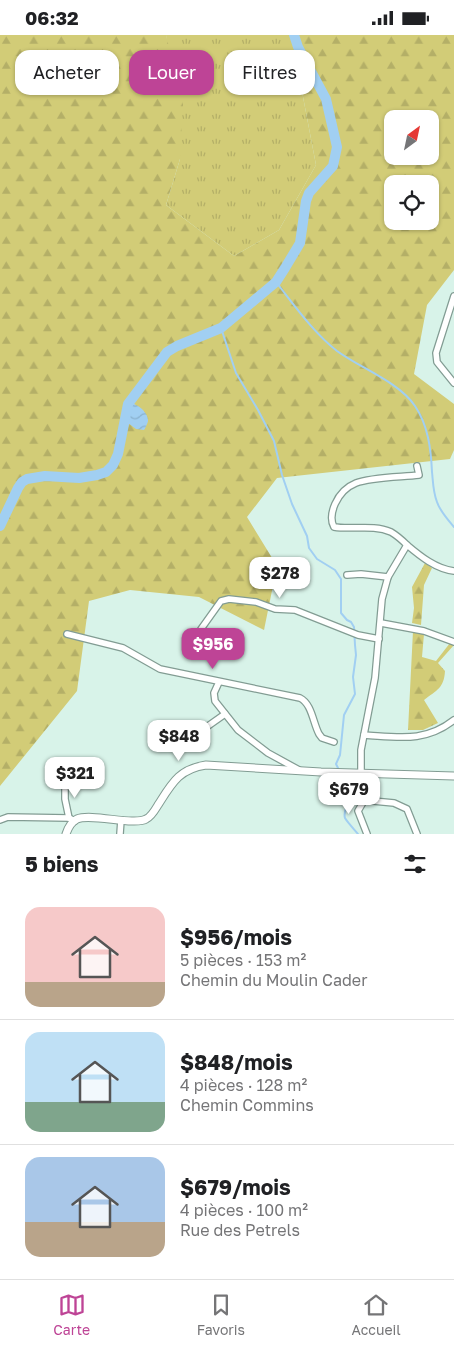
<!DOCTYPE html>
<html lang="fr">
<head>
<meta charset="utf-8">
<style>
  body { margin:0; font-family:"Golos Text",sans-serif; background:#f2f2f2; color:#202124; height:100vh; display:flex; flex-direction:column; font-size:19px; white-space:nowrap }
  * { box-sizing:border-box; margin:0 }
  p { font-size:16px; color:#757577 }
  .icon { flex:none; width:28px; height:28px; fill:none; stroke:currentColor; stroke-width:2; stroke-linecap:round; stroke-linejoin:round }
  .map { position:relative; height:799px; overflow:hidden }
  .drawer { display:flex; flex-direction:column; background:#fff; flex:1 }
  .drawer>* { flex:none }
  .banner { position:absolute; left:15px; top:15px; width:425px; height:45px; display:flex; gap:10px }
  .needle { width:32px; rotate:33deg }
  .fabs { position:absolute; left:384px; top:75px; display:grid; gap:10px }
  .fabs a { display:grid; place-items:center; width:55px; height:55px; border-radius:10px; background:#fff; box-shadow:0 1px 4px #0004; font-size:25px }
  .price { position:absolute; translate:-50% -42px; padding:0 11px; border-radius:10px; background:#fff; color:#222; font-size:16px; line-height:32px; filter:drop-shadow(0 1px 2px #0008) }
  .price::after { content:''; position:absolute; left:50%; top:30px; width:15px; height:11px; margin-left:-8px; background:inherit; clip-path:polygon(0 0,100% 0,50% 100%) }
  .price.on { background:#be4496; color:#fff }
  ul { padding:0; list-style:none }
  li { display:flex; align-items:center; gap:15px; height:125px; padding:0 25px }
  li+li { border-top:1px solid #e0e0e0 }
  li span { display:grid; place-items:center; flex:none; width:140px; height:100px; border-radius:15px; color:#555 }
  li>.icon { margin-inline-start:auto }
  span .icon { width:60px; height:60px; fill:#fffc; stroke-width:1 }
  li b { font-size:21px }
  h2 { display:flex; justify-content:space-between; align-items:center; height:60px; padding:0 25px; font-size:21px }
  .pill { padding:0 18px; border-radius:15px; background:#fff; box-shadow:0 1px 4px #0004; font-size:18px; line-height:45px }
  .pill.on { background:#be4496; color:#fff }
  .status { display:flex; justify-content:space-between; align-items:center; height:35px; padding:0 25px; background:#fff; direction:ltr }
  .status svg { height:14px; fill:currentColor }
  .menu { display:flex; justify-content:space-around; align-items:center; height:70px; border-top:1px solid #e0e0e0; background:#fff; font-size:14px; color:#757577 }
  .menu a { display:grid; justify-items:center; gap:2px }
  .menu .on { color:#be4496 }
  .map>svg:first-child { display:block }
  .grass { fill:url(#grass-tufts) }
  .forest { fill:url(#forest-firs); fill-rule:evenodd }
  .water { fill:url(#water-waves) }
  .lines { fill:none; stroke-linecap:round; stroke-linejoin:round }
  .stream { stroke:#a1cff2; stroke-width:2 }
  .river { stroke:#a1cff2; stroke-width:10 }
  .minor-casing { stroke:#829c93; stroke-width:8 }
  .tertiary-casing { stroke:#829c93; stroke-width:9 }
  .minor { stroke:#fff; stroke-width:5.5 }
  .tertiary { stroke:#fff; stroke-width:7 }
</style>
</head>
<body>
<div class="status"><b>06:32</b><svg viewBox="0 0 49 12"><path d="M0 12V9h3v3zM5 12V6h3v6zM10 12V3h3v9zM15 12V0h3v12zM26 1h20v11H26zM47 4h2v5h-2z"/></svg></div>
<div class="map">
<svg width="454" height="799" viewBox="0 0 454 799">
  <defs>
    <pattern id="grass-tufts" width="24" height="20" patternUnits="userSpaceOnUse" patternTransform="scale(1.25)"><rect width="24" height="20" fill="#d2cc77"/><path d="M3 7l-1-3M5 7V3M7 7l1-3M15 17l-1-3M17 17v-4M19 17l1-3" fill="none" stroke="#b4af67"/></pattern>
    <pattern id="forest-firs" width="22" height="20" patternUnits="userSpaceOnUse" patternTransform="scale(1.25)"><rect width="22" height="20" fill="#d2cc77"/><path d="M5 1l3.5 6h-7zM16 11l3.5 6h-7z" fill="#b4af67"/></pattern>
    <pattern id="water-waves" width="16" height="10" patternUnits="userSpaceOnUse" patternTransform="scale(1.25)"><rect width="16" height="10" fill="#a1cff2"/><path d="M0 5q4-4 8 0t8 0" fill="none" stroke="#8ab2cf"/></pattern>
  </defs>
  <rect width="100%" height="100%" fill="#d8f3e9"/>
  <polygon class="grass" points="166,0 293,0 300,46 316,130 279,195 234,221 166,170 180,124"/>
  <g class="forest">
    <path d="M0,0H166L183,69L180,124L166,170L234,221L279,195L316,130L300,46L293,0H454V235L427,270L414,339L454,369V415L450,424L277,443L247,482L277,531L264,595L199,562L130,555L89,566L77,656L0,751ZM392,84H430V121H392ZM392,149H430V186H392Z"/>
    <polygon points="425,528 432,533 424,550 421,590 412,588 414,573 412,552"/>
    <path d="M413,596L424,599L422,622L436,626L450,608L454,610L438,628L445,636C444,653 437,655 424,665L438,688L423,695H408Z"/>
  </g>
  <path class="water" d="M126,367C135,367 148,376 148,386C148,387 145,394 144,395L136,394L128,388L123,375Z"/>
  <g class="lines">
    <g class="stream">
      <path d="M276,247C295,271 313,297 337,316C360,333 399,347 415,371C428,390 431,414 432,437C433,446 433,457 437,467C440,476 448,485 454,492"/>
      <polyline points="221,293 236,338 258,375 274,406 282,440 292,469 307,501 309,513 317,524 335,535 341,544 341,578 347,585 351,587 354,592 355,610 356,620 353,642 355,659 344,680 340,720 336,729 339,735"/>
      <path d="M340,739C342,742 348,765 348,767C347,772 343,777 345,783C348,788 354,794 358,799"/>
    </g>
    <polyline class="river" points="0,491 18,453 22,447 27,444 45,441 79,443 97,440 106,437 113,430 118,419 128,369 167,317 177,311 221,293 276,247 285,233 300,208 306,166 309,158 333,131 337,112 326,64 298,12 294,0"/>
    <g class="minor-casing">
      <g id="minor">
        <polyline points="454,261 436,318 437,327 454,348"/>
        <path d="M407,510C402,505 396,500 391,497C373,489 352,495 334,492C330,485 332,476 335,469C339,460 346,452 356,448C371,442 402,442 419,440L417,431"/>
        <polyline points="347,540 361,539 388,542"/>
        <polyline points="381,588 424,596 454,607"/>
        <polyline points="201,594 221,566 229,564 256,567 275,574 295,575 358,600 379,604"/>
        <path d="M67,599L123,613L160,634L300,663C312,669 313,688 319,699L322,703L334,707"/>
        <polyline points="219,647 214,658 215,666 238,695 268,718 299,735"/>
        <polyline points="208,691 225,679"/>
        <path d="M364,700C398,702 425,708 454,685"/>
        <path d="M361,738V715L375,643L382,564L388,542L407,510C420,521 436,534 454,536"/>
        <polyline points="365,738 365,764 358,776 367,799"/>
        <polyline points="65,747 65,764 69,783"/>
        <polyline points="365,758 373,766 394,768 407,774 417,799"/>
        <polyline points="0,785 8,782 69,783 75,786"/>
        <polyline points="120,799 121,785"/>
      </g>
    </g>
    <g class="tertiary-casing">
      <path id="tertiary" d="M66,799C68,793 71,787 77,784C89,779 120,787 134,786C138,786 143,786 146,784C151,782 155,775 158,770C172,748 179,734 206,730L321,737L454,741"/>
    </g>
    <use href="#minor" class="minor"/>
    <use href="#tertiary" class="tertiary"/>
  </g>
</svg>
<div class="fabs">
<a><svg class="needle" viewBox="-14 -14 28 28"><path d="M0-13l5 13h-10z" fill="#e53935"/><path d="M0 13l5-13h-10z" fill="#757577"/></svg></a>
<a><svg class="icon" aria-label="locate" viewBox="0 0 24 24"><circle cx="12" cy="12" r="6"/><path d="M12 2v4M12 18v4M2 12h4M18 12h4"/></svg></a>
</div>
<b class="price" style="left:280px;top:564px">$278</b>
<b class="price on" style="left:213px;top:635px">$956</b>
<b class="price" style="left:179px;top:727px">$848</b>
<b class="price" style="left:75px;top:764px">$321</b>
<b class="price" style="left:349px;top:780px">$679</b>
<div class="banner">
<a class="pill">Acheter</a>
<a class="pill on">Louer</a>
<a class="pill">Filtres</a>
</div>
</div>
<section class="drawer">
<h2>5 biens<svg class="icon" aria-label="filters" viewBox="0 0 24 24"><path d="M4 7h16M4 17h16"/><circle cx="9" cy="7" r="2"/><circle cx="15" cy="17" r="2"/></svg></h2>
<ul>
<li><span style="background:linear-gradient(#f6c9c9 75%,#b9a48a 0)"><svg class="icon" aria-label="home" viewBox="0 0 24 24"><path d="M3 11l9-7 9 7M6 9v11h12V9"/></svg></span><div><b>$956/mois</b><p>5 pièces · 153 m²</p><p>Chemin du Moulin Cader</p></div></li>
<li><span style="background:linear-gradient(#bfe0f5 70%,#7fa58c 0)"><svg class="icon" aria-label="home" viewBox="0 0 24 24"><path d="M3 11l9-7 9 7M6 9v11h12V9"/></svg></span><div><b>$848/mois</b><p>4 pièces · 128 m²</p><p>Chemin Commins</p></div></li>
<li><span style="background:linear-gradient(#a9c7e8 65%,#b9a48a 0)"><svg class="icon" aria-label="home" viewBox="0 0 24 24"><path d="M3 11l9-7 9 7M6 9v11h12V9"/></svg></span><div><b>$679/mois</b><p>4 pièces · 100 m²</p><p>Rue des Petrels</p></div></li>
</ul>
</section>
<nav class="menu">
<a class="on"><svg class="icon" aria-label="map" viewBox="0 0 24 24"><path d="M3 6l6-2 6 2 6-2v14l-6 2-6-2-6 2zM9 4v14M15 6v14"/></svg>Carte</a>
<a><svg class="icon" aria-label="saved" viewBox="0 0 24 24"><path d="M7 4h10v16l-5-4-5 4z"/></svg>Favoris</a>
<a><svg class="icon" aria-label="home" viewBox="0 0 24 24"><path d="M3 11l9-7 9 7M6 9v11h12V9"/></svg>Accueil</a>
</nav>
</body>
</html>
